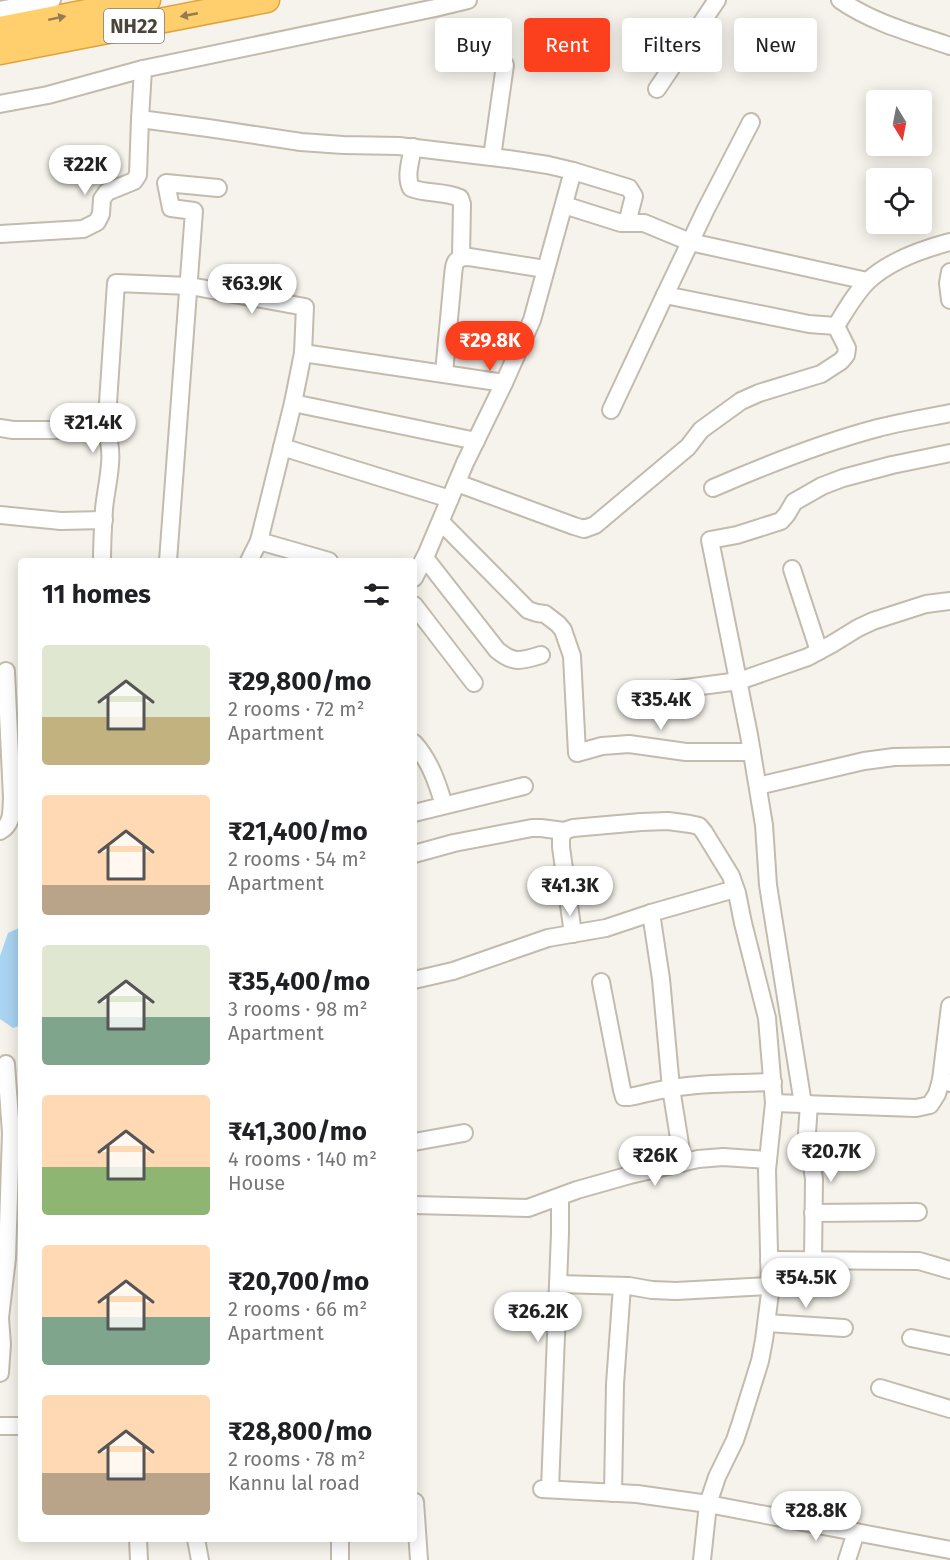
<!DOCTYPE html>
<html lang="en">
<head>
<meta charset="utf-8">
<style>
  body { margin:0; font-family:"Fira Sans",sans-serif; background:#f2f2f2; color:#202124; height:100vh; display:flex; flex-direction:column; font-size:22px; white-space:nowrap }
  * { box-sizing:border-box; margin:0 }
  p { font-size:20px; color:#757577 }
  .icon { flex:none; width:33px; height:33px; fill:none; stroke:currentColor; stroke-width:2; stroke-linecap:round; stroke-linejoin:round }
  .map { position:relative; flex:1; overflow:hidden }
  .drawer { position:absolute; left:18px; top:558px; width:399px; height:984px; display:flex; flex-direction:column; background:#fff; border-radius:6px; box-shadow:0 3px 15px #0003 }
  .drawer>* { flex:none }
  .top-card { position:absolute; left:435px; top:18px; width:424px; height:54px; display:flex; gap:12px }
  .needle { width:39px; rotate:170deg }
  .fabs { position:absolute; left:866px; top:90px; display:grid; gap:12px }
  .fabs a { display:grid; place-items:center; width:66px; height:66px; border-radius:6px; background:#fff; box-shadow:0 3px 15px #0003; font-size:30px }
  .price { position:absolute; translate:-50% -51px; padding:0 14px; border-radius:21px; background:#fff; color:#222; font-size:20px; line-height:39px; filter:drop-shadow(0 2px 3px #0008) }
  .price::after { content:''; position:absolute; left:50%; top:36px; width:18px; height:14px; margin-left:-9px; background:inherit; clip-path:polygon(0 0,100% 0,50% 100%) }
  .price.active { background:#fc3f1d; color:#fff }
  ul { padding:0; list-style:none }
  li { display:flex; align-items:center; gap:18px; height:150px; padding:0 24px }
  li span { display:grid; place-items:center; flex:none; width:168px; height:120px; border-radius:6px; color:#555 }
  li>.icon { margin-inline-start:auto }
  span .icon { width:72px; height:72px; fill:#fffc; stroke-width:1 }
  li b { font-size:26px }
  h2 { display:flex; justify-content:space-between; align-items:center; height:72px; padding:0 24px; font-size:26px }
  .tag { padding:0 21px; border-radius:6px; background:#fff; box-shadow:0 3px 15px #0003; font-size:21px; line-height:54px }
  .tag.active { background:#fc3f1d; color:#fff }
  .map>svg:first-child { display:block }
  .water { fill:#a9d4f2 }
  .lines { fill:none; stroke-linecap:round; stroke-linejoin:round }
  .minor-casing { stroke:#c2bbae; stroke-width:20 }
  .highway-casing { stroke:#e0a43c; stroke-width:27 }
  .minor { stroke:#fff; stroke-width:16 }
  .highway { stroke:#ffcf6e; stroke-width:24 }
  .oneway { fill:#937c4e }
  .labels { text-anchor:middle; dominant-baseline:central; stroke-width:4.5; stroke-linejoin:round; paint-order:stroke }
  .shield { fill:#fff; stroke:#817c74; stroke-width:1.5 }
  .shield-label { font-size:20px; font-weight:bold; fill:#4b4439 }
</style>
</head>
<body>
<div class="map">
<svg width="950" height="1560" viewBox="0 0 950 1560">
  <rect width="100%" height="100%" fill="#f6f3ec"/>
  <polygon class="water" points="21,927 21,1025 13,1028 0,1019 0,956 8,933"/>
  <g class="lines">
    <g class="minor-casing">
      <g id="minor">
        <path d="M840,0C873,23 912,33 950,46"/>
        <polyline points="0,10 52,0"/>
        <polyline points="143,69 140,119 208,128 301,142 343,145 399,146 508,159 548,165 573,171 629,188 634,196 627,223"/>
        <polyline points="657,89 717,0"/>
        <polyline points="0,104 48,95 143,69 435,8 468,0"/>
        <path d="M751,122L706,209L665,295L809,324L836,326C846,310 856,292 869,280C890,261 923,249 950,242"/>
        <path d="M413,147C411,160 405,176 411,188C426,194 444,191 460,198L462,204L461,257"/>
        <polyline points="492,157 505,65"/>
        <polyline points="564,205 621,223 644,223 690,242 867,281"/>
        <polyline points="0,234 83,229 97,222 101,214 102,199 107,192 134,181 138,175 140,119"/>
        <polyline points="950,272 948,283 950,300"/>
        <path d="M444,373L453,276C454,264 454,257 469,257L545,269"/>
        <polyline points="293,403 259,541 329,561"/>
        <polyline points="611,410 665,295"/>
        <path d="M0,428L13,430H92L106,433C116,454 106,486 104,509C103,526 102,544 102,561"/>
        <polyline points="106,433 116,283 190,286 305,307 303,353"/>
        <polyline points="476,441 293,403 303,353 504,383"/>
        <polyline points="282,447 450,499"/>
        <polyline points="457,483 574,526 584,529 595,525 688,447 701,430 741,401 759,393 821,374 841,361 846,355 847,348 836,326"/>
        <path d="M713,488C766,465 821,443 878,428C901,422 926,418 950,413"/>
        <polyline points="0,515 61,521 104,520"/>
        <polyline points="441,522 528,610 537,613 545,614 558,624 563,630 572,656 577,753 602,746 629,744 686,752 752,752"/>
        <path d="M425,558L497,650C514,664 521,661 541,655"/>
        <polyline points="168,561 194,211 171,208 166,183 218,188"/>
        <polyline points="249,561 259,541"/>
        <polyline points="792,569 819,651"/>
        <polyline points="414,578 427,553 465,463 504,383 532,320 573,171"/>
        <polyline points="414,605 474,683"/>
        <polyline points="640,694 739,681 808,657 832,644 858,628 873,621 926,604 950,601"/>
        <path d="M414,743C430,761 437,782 444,805"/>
        <polyline points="758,786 864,761 894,757 950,756"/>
        <polyline points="414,813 524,786"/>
        <path d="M0,831C13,824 11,812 12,798L6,671"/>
        <polyline points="414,854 454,843 532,828 541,828 564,831"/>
        <polyline points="651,913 661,979 671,1088 683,1163"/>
        <polyline points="414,980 453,971 548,938 606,928 651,913 735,889"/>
        <path d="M601,982L622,1090L624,1097H629C641,1095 653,1091 666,1089C701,1083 737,1083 773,1082"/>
        <polyline points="950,1006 941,1080 950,1083"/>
        <polyline points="6,1064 11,1133 20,1138"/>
        <polyline points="774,1103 916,1108 930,1105 937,1094 941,1080"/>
        <polyline points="803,1104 768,885 764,825 749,735 710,540 737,535 781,521 787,514 794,502 822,486 843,478 892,465 950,453"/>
        <polyline points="809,1104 807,1133 814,1179 813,1260"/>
        <polyline points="414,1142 464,1133"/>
        <polyline points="414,1205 528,1208 577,1190 630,1175 698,1159 723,1157 768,1160"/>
        <polyline points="813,1213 918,1212"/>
        <polyline points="769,1260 919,1261 950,1270"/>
        <polyline points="558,1284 629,1286 652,1290 676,1291 770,1286"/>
        <polyline points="767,1323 844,1328"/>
        <polyline points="911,1338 950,1346"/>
        <polyline points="0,1373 2,1344 0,1318 7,1258 11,1133"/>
        <polyline points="880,1388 950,1409"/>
        <polyline points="0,1426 21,1426"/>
        <polyline points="542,1489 637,1494 708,1504 717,1477 735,1440 741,1422 760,1361 764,1340 770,1293 767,1170 774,1103 767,1018 743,923 737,893 731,876 704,832 699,826 690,824 668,821 641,822 573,828 564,831 561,838 561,847 573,934"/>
        <polyline points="550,1489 560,1233 560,1197"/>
        <polyline points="613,1493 615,1384 622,1286"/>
        <polyline points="415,1502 419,1560"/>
        <polyline points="138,1539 139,1560"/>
        <polyline points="196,1539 200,1560"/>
        <polyline points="340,1539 340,1560"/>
        <polyline points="702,1560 708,1504 950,1550"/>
        <polyline points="847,1560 856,1532"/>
      </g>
    </g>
    <g class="highway-casing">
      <g id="highway">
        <polyline points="0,29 148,0"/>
        <polyline points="0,52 267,0"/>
      </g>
    </g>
    <use href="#minor" class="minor"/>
    <use href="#highway" class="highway"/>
  </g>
  <defs><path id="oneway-solid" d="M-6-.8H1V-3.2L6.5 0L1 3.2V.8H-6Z" transform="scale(1.5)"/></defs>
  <g class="oneway">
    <use href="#oneway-solid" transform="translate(189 15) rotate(169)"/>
    <use href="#oneway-solid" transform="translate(57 18) rotate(-12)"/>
  </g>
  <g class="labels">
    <rect class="shield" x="104" y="9" width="60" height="34" rx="4.5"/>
    <g class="shield-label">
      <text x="134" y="26">NH22</text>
    </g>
  </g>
</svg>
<div class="fabs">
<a><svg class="needle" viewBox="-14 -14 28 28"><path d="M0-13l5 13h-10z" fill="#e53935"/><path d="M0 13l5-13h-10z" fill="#757577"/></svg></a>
<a><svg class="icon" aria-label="locate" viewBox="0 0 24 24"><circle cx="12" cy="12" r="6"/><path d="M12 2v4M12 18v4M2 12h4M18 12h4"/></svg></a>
</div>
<b class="price" style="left:85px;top:196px">₹22K</b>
<b class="price" style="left:252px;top:315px">₹63.9K</b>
<b class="price active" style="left:490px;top:372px">₹29.8K</b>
<b class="price" style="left:93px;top:454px">₹21.4K</b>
<b class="price" style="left:661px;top:731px">₹35.4K</b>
<b class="price" style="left:570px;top:917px">₹41.3K</b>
<b class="price" style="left:831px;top:1183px">₹20.7K</b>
<b class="price" style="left:655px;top:1187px">₹26K</b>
<b class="price" style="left:806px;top:1309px">₹54.5K</b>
<b class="price" style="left:538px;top:1343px">₹26.2K</b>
<b class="price" style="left:816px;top:1542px">₹28.8K</b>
<div class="top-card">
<a class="tag">Buy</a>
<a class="tag active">Rent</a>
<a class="tag">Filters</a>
<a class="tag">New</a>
</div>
<section class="drawer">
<h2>11 homes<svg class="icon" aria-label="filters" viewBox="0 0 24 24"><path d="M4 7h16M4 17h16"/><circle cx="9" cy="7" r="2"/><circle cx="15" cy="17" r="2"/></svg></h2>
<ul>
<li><span style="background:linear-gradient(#dfe7d0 60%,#c2b280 0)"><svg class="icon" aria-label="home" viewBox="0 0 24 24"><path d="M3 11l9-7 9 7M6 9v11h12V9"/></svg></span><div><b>₹29,800/mo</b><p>2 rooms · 72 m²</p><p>Apartment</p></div></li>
<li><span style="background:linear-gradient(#ffd9b3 75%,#b9a48a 0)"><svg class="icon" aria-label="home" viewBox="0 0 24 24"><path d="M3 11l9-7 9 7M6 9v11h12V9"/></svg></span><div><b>₹21,400/mo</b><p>2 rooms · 54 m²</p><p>Apartment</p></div></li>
<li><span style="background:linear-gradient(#dfe7d0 60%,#7fa58c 0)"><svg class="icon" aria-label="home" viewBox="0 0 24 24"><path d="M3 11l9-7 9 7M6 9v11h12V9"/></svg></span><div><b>₹35,400/mo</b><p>3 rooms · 98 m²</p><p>Apartment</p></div></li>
<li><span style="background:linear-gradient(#ffd9b3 60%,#8fb573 0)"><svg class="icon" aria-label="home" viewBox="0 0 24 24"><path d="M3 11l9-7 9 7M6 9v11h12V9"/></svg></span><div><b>₹41,300/mo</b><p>4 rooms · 140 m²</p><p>House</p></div></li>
<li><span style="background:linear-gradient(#ffd9b3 60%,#7fa58c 0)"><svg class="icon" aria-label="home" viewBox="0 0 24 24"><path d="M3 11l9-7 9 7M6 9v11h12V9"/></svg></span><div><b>₹20,700/mo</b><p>2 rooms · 66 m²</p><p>Apartment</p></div></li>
<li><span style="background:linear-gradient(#ffd9b3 65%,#b9a48a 0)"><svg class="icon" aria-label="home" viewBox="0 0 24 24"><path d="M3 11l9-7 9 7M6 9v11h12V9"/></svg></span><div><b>₹28,800/mo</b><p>2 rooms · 78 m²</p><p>Kannu lal road</p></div></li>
</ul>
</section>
</div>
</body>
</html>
